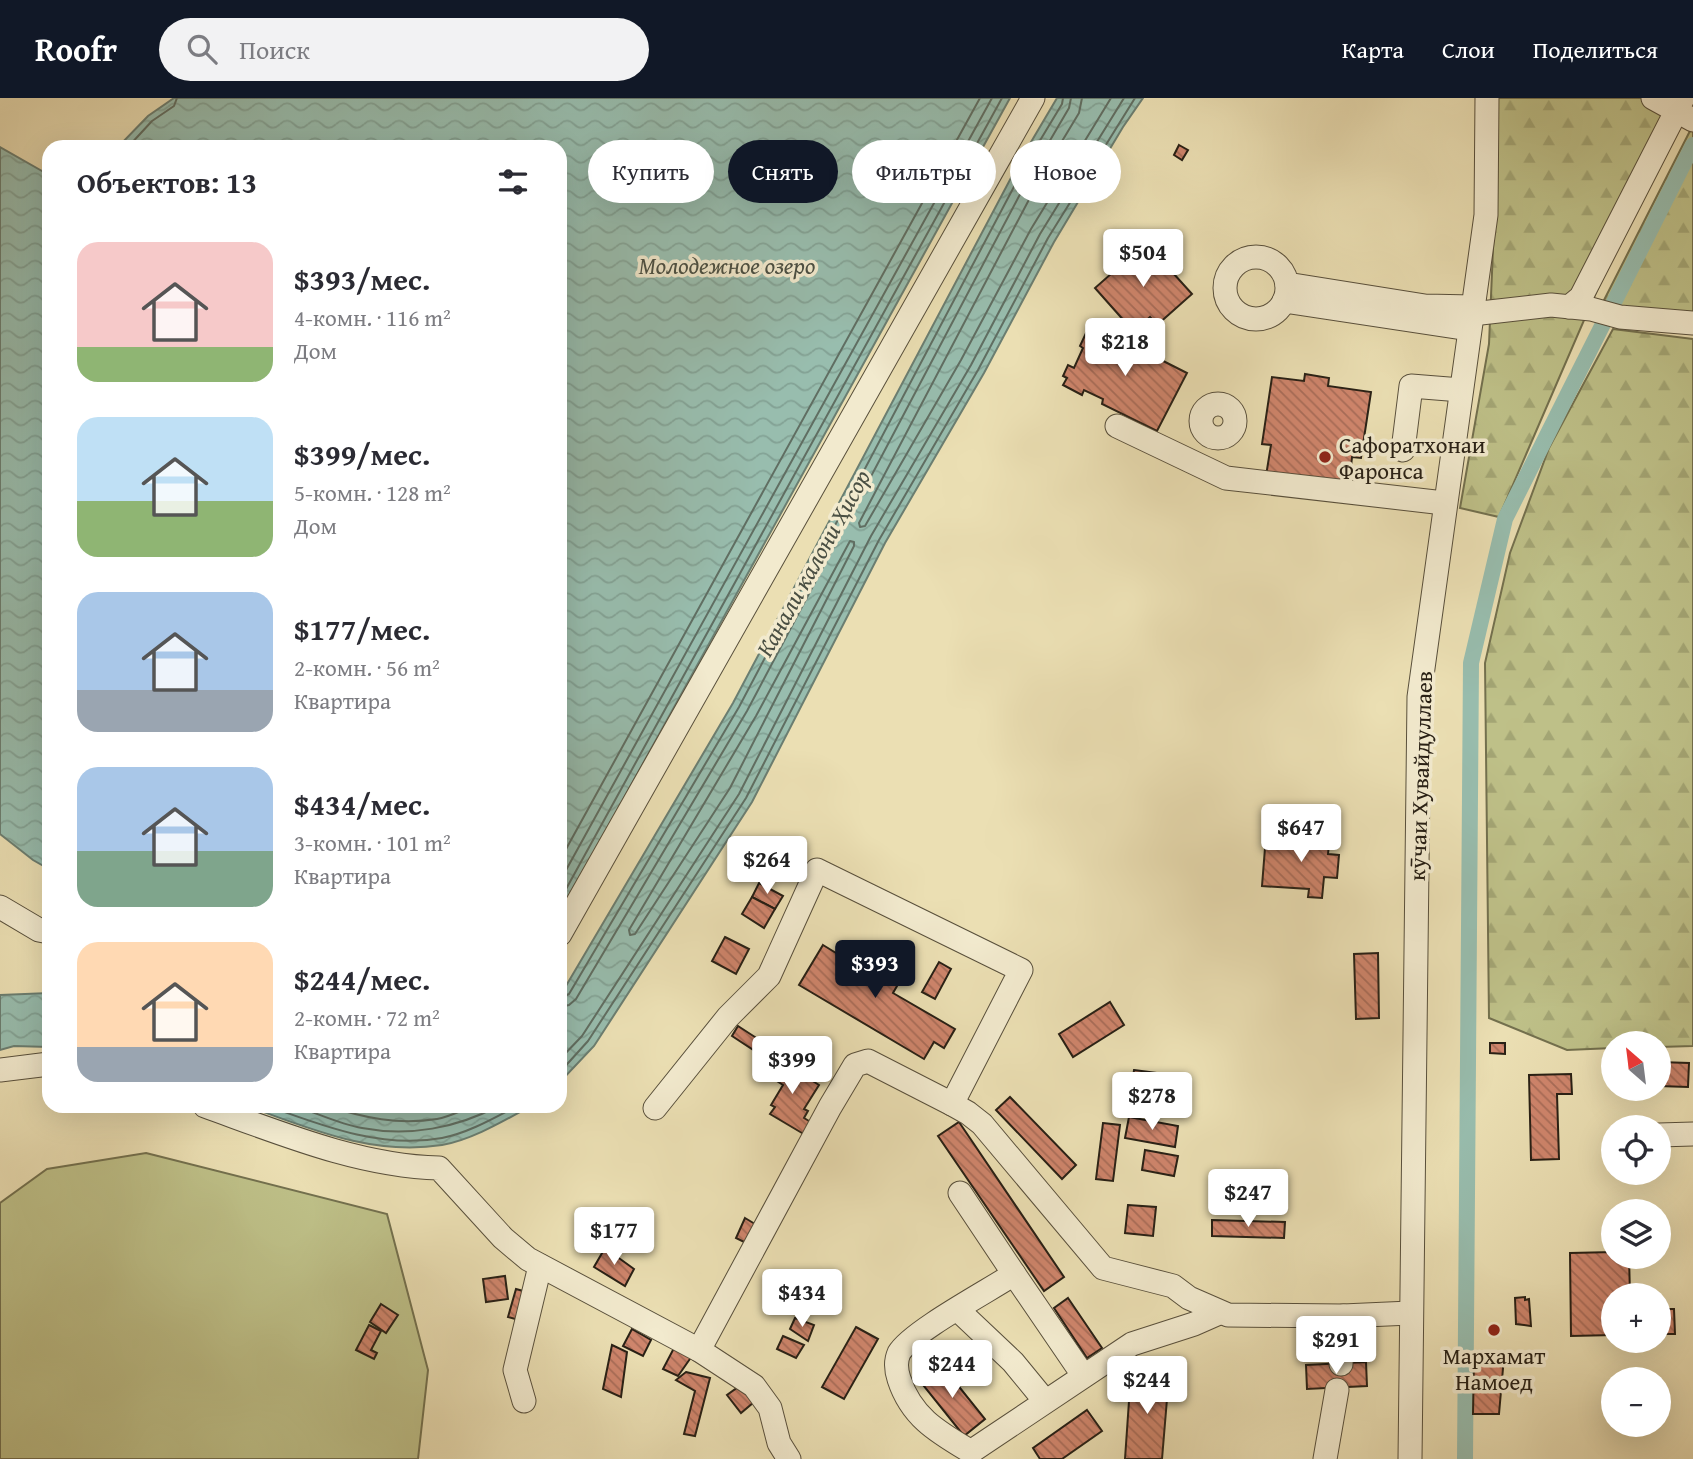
<!DOCTYPE html>
<html lang="ru">
<head>
<meta charset="utf-8">
<style>
  body { margin:0; font-family:"Gentium Book Plus",serif; background:#f2f2f3; color:#2b2b33; height:100vh; display:flex; flex-direction:column; font-size:26px; white-space:nowrap }
  * { box-sizing:border-box; margin:0 }
  p { font-size:23px; color:#7c7c81 }
  .icon { flex:none; width:38px; height:38px; fill:none; stroke:currentColor; stroke-width:2; stroke-linecap:round; stroke-linejoin:round }
  .map { position:relative; flex:1; overflow:hidden }
  .sheet { position:absolute; left:42px; top:42px; width:525px; height:973px; display:flex; flex-direction:column; background:#fff; border-radius:21px; box-shadow:0 7px 28px #0002 }
  .sheet>* { flex:none }
  .guide { position:absolute; left:588px; top:42px; width:665px; height:63px; display:flex; gap:14px }
  .needle { width:46px; rotate:332deg }
  .fabs { position:absolute; left:1601px; top:933px; display:grid; gap:14px }
  .fabs a { display:grid; place-items:center; width:70px; height:70px; border-radius:50%; background:#fff; box-shadow:0 7px 28px #0002; font-size:35px }
  .price { position:absolute; translate:-50% -60px; padding:0 16px; border-radius:7px; background:#fff; color:#222; font-size:23px; line-height:46px; filter:drop-shadow(0 2px 4px #0008) }
  .price::after { content:''; position:absolute; left:50%; top:42px; width:21px; height:16px; margin-left:-10px; background:inherit; clip-path:polygon(0 0,100% 0,50% 100%) }
  .price.on { background:#111827; color:#fff }
  ul { padding:0; list-style:none }
  li { display:flex; align-items:center; gap:21px; height:175px; padding:0 35px }
  li span { display:grid; place-items:center; flex:none; width:196px; height:140px; border-radius:21px; color:#555 }
  li>.icon { margin-inline-start:auto }
  span .icon { width:84px; height:84px; fill:#fffc; stroke-width:1 }
  li b { font-size:30px }
  h2 { display:flex; justify-content:space-between; align-items:center; height:84px; padding:0 35px; font-size:30px }
  .pill { padding:0 24px; border-radius:32px; background:#fff; box-shadow:0 7px 28px #0002; font-size:24px; line-height:63px }
  .pill.on { background:#111827; color:#fff }
  header { display:flex; align-items:center; gap:42px; box-sizing:border-box; height:98px; padding:0 35px; background:#111827; color:#fff }
  header strong { font-size:33px }
  nav { display:flex; gap:38px; margin-inline-start:auto; font-size:24px }
  .search { width:490px; height:63px; background:#f2f2f3; display:flex; align-items:center; gap:18px; box-sizing:border-box; padding:0 24px; border-radius:38px; color:#7c7c81; font-size:26px }
  .map>svg:first-child { display:block }
  .green { fill:#bec088; stroke:#73704e; stroke-width:2 }
  .forest { fill:url(#forest-firs); stroke:#73704e; stroke-width:2 }
  .water { fill:url(#water-waves); stroke:#6b7e71; stroke-width:2 }
  .lines { fill:none; stroke-linecap:round; stroke-linejoin:round }
  .shore { stroke:#606e62; stroke-width:2 }
  .canal { stroke:#98bdae; stroke-width:16 }
  .building { fill:url(#building-back-hatch); stroke:#282015; stroke-width:2 }
  .minor-casing { stroke:#59503c; stroke-width:25 }
  .minor { stroke:#f2eace; stroke-width:23 }
  .poi-dot { fill:#8f2418; stroke:#f2eace; stroke-width:2.5 }
  .labels { text-anchor:middle; dominant-baseline:central; stroke-width:7; stroke-linejoin:round; paint-order:stroke }
  .poi-label { font-size:23px; fill:#282015; stroke:#f2eace; text-anchor:start }
  .street-label { font-size:23px; fill:#282015; stroke:#f2eace }
  .water-label { font-size:24px; font-style:italic; fill:#4a4f43; stroke:#f2eace }
</style>
</head>
<body>
<header>
<strong>Roofr</strong>
<div class="search"><svg class="icon" aria-label="search" viewBox="0 0 24 24"><circle cx="10" cy="10" r="6"/><path d="M15 15l6 6"/></svg>Поиск</div>
<nav><a>Карта</a><a>Слои</a><a>Поделиться</a></nav>
</header>
<div class="map">
<svg width="1693" height="1361" viewBox="0 0 1693 1361">
  <defs>
    <pattern id="forest-firs" width="22" height="20" patternUnits="userSpaceOnUse" patternTransform="scale(1.75)"><rect width="22" height="20" fill="#bec088"/><path d="M5 1l3.5 6h-7zM16 11l3.5 6h-7z" fill="#a3a574"/></pattern>
    <pattern id="water-waves" width="16" height="10" patternUnits="userSpaceOnUse" patternTransform="scale(1.75)"><rect width="16" height="10" fill="#98bdae"/><path d="M0 5q4-4 8 0t8 0" fill="none" stroke="#83a295"/></pattern>
    <pattern id="building-back-hatch" width="6" height="6" patternUnits="userSpaceOnUse" patternTransform="scale(1.75)"><rect width="6" height="6" fill="#cf856c"/><path d="M-1 5l2 2M0 0l6 6M5-1l2 2" fill="none" stroke="#a86c58"/></pattern>
  </defs>
  <rect width="100%" height="100%" fill="#ebdfb3"/>
  <filter id="stains"><feTurbulence type="fractalNoise" baseFrequency=".00286" numOctaves="4"/><feColorMatrix values="0 0 0 0 .2 0 0 0 0 .09 0 0 0 0 .02 0 0 0 .5 -.17"/></filter>
  <radialGradient id="worn" r=".72"><stop offset=".6" stop-color="#630" stop-opacity="0"/><stop offset="1" stop-color="#630" stop-opacity=".3"/></radialGradient>
  <polygon class="green" points="146,1055 387,1116 428,1272 418,1361 0,1361 0,1105 47,1071"/>
  <g class="forest">
    <polygon points="1493,0 1680,0 1499,419 1460,410 1489,246 1495,103"/>
    <polygon points="1693,27 1693,225 1600,210"/>
    <polygon points="1613,231 1693,241 1693,948 1659,949 1659,945 1614,945 1613,950 1567,952 1489,920 1485,565 1510,455 1549,350"/>
  </g>
  <g class="water">
    <polygon points="174,0 1010,0 560,816 560,49 118,49 148,18"/>
    <polygon points="1057,0 1143,0 1123,29 1054,144 984,275 885,445 752,704 594,948 560,984 560,898 733,605 1021,61"/>
    <polygon points="0,49 49,77 49,771 33,762 0,736"/>
    <polygon points="49,895 49,949 14,948 0,952 0,897"/>
    <path d="M247,1008H531C505,1022 472,1042 442,1047C372,1058 311,1031 247,1008Z"/>
  </g>
  <g class="lines">
    <g class="shore">
      <polyline points="1082,0 1079,15 1044,73 859,425 860,429 865,428 961,262 1031,131 1111,0"/>
      <polyline points="128,49 152,23 174,8 177,0"/>
      <polygon points="850,443 854,444 854,448 730,690 635,836 630,837 629,832 756,618"/>
      <polyline points="560,762 980,0"/>
      <polyline points="560,783 992,0"/>
      <polyline points="560,802 1002,0"/>
      <polyline points="560,900 569,896 739,609 1027,64 1062,6 1063,0"/>
      <polyline points="560,909 569,907 576,901 747,613 1035,68 1069,10 1071,0"/>
      <polyline points="560,961 582,938 739,696 871,438 971,267 1040,136 1124,0"/>
      <polyline points="560,974 588,943 746,700 879,442 978,272 1048,140 1135,0"/>
      <path d="M268,1008C323,1028 382,1051 442,1040C468,1035 494,1020 517,1008"/>
      <path d="M295,1008C317,1015 339,1026 362,1030C409,1039 457,1030 498,1008"/>
      <path d="M328,1008C364,1020 398,1027 437,1021C449,1019 462,1012 473,1008"/>
    </g>
    <polyline class="canal" points="1465,1361 1471,565 1505,421 1693,47"/>
  </g>
  <g class="building">
    <polygon points="1179,47 1188,52 1182,62 1174,57"/>
    <polygon points="1146,145 1192,196 1157,227 1150,219 1134,234 1095,190"/>
    <polygon points="1094,228 1187,275 1157,333 1102,306 1103,301 1084,292 1082,297 1063,287 1067,280 1063,278 1068,267 1074,270 1083,250 1080,248 1086,235 1090,237"/>
    <polygon points="1305,276 1329,280 1328,288 1371,294 1361,360 1352,359 1349,389 1266,378 1271,347 1262,346 1272,279 1304,283"/>
    <polygon points="1313,734 1330,736 1328,756 1339,757 1337,780 1324,779 1322,800 1308,799 1309,791 1262,788 1265,750 1277,751 1278,739 1313,741"/>
    <polygon points="759,785 783,798 775,811 752,799"/>
    <polygon points="752,799 775,811 764,830 742,816"/>
    <polygon points="725,839 749,851 736,876 712,863"/>
    <polygon points="823,847 867,874 880,853 908,869 893,895 955,931 944,950 934,944 924,961 799,887"/>
    <polygon points="1378,855 1379,920 1356,921 1354,856"/>
    <polygon points="939,864 951,871 935,901 922,894"/>
    <polygon points="1110,904 1124,927 1073,959 1059,936"/>
    <polygon points="738,928 761,943 755,953 732,938"/>
    <polygon points="1490,945 1505,945 1505,956 1490,955"/>
    <polygon points="776,960 819,987 804,1011 808,1013 804,1020 814,1026 807,1038 770,1016 775,1009 771,1007 783,987 766,976"/>
    <polygon points="1659,964 1689,965 1688,989 1659,988"/>
    <polygon points="1134,972 1188,979 1184,1007 1130,1000"/>
    <polygon points="1571,976 1572,996 1557,996 1559,1061 1531,1062 1529,977"/>
    <polygon points="1010,999 1076,1067 1062,1081 996,1012"/>
    <polygon points="1129,1019 1178,1028 1175,1049 1125,1040"/>
    <polygon points="959,1024 1064,1179 1044,1193 938,1038"/>
    <polygon points="1103,1025 1120,1027 1113,1083 1096,1081"/>
    <polygon points="1145,1052 1178,1058 1174,1078 1142,1072"/>
    <polygon points="1128,1107 1156,1109 1153,1138 1125,1135"/>
    <polygon points="745,1120 760,1129 750,1147 736,1140"/>
    <polygon points="1212,1122 1285,1124 1284,1140 1212,1138"/>
    <polygon points="605,1150 634,1171 625,1188 594,1169"/>
    <polygon points="1614,1154 1614,1158 1629,1158 1630,1197 1614,1197 1614,1237 1571,1238 1570,1155"/>
    <polygon points="505,1178 508,1201 486,1204 483,1181"/>
    <polygon points="516,1191 527,1194 519,1222 508,1219"/>
    <polygon points="1525,1199 1525,1202 1529,1201 1531,1228 1516,1226 1515,1200"/>
    <polygon points="1068,1200 1102,1250 1087,1260 1054,1210"/>
    <polygon points="381,1206 398,1217 386,1235 370,1224"/>
    <polygon points="1659,1211 1674,1211 1675,1236 1659,1236"/>
    <polygon points="795,1220 814,1227 808,1243 790,1231"/>
    <polygon points="369,1227 381,1233 371,1252 377,1255 374,1261 356,1252"/>
    <polygon points="856,1229 878,1241 844,1301 822,1289"/>
    <polygon points="632,1231 651,1242 643,1258 623,1248"/>
    <polygon points="783,1238 804,1247 796,1260 777,1251"/>
    <polygon points="612,1247 627,1254 621,1299 603,1291"/>
    <polygon points="674,1250 692,1258 678,1278 663,1271"/>
    <polygon points="1504,1259 1499,1316 1473,1316 1474,1262"/>
    <polygon points="1366,1264 1367,1288 1307,1291 1306,1267"/>
    <polygon points="940,1265 985,1321 964,1338 919,1282"/>
    <polygon points="686,1274 710,1280 695,1338 684,1336 695,1293 676,1282"/>
    <polygon points="1131,1274 1169,1277 1162,1361 1125,1361"/>
    <polygon points="741,1287 754,1304 741,1315 727,1297"/>
    <polygon points="1087,1312 1102,1333 1062,1361 1040,1361 1033,1350"/>
  </g>
  <g class="lines">
    <g class="minor-casing">
      <g id="minor">
        <polyline points="1653,0 1693,22"/>
        <circle cx="1256" cy="190" r="31"/>
        <polyline points="1287,186 1425,208 1473,209"/>
        <polyline points="1284,203 1469,231"/>
        <polyline points="1569,209 1581,199 1683,0"/>
        <polyline points="1472,216 1551,207 1591,211 1620,219 1693,225"/>
        <circle cx="1218" cy="323" r="17"/>
        <polyline points="1117,328 1226,380 1444,405"/>
        <polyline points="1403,352 1411,288 1461,292"/>
        <polyline points="0,809 39,832 49,834"/>
        <polyline points="560,836 1033,0"/>
        <polyline points="0,972 49,966"/>
        <path d="M205,1008C280,1035 359,1068 439,1070L503,1140L528,1161L699,1252L754,1288L770,1310L779,1345L789,1361"/>
        <polyline points="655,1010 728,919 769,878 817,772 1021,872 952,1006 968,1015 982,1026 1103,1170 1173,1188 1189,1200 1228,1217 1343,1218 1410,1215"/>
        <polyline points="1659,1037 1693,1036"/>
        <polyline points="960,1095 1014,1176"/>
        <polyline points="958,1212 1013,1264 1045,1303"/>
        <polyline points="699,1252 830,1009 855,967 868,963 952,1006"/>
        <polyline points="1341,1266 1343,1218"/>
        <path d="M1083,1277L1014,1176C990,1192 911,1234 899,1255C895,1264 896,1272 899,1281C911,1318 936,1333 968,1352L975,1351L1132,1246L1194,1226L1219,1215"/>
        <polyline points="524,1303 515,1272 540,1168"/>
        <polyline points="1325,1361 1337,1292"/>
        <polyline points="1410,1361 1419,599 1486,117 1487,0"/>
      </g>
    </g>
    <use href="#minor" class="minor"/>
  </g>
  <g class="poi-dot">
    <circle cx="1325" cy="359" r="7"/>
    <circle cx="1494" cy="1232" r="7"/>
  </g>
  <g class="labels">
    <g class="poi-label">
      <text x="1339" y="346">Сафоратхонаи<tspan x="1339" dy="26">Фаронса</tspan></text>
      <text x="1494" y="1257" text-anchor="middle">Мархамат<tspan x="1494" dy="26">Намоед</tspan></text>
    </g>
    <g class="street-label">
      <text transform="translate(1420 678) rotate(-88)">кӯчаи Хувайдуллаев</text>
    </g>
    <g class="water-label">
      <text x="727" y="167">Молодежное озеро</text>
      <text transform="translate(813 465) rotate(-61)">Канали калони Ҳисор</text>
    </g>
  </g>
  <rect width="100%" height="100%" filter="url(#stains)"/>
  <rect width="100%" height="100%" fill="url(#worn)"/>
</svg>
<div class="fabs">
<a><svg class="needle" viewBox="-14 -14 28 28"><path d="M0-13l5 13h-10z" fill="#e53935"/><path d="M0 13l5-13h-10z" fill="#7c7c81"/></svg></a>
<a><svg class="icon" aria-label="locate" viewBox="0 0 24 24"><circle cx="12" cy="12" r="6"/><path d="M12 2v4M12 18v4M2 12h4M18 12h4"/></svg></a>
<a><svg class="icon" aria-label="layers" viewBox="0 0 24 24"><path d="M12 4l9 5-9 5-9-5zM3 14l9 5 9-5"/></svg></a>
<a>+</a>
<a>−</a>
</div>
<b class="price" style="left:1143px;top:191px">$504</b>
<b class="price" style="left:1125px;top:280px">$218</b>
<b class="price" style="left:1301px;top:766px">$647</b>
<b class="price" style="left:767px;top:798px">$264</b>
<b class="price on" style="left:875px;top:902px">$393</b>
<b class="price" style="left:792px;top:998px">$399</b>
<b class="price" style="left:1152px;top:1034px">$278</b>
<b class="price" style="left:1248px;top:1131px">$247</b>
<b class="price" style="left:614px;top:1169px">$177</b>
<b class="price" style="left:802px;top:1231px">$434</b>
<b class="price" style="left:1336px;top:1278px">$291</b>
<b class="price" style="left:952px;top:1302px">$244</b>
<b class="price" style="left:1147px;top:1318px">$244</b>
<div class="guide">
<a class="pill">Купить</a>
<a class="pill on">Снять</a>
<a class="pill">Фильтры</a>
<a class="pill">Новое</a>
</div>
<section class="sheet">
<h2>Объектов: 13<svg class="icon" aria-label="filters" viewBox="0 0 24 24"><path d="M4 7h16M4 17h16"/><circle cx="9" cy="7" r="2"/><circle cx="15" cy="17" r="2"/></svg></h2>
<ul>
<li><span style="background:linear-gradient(#f6c9c9 75%,#8fb573 0)"><svg class="icon" aria-label="home" viewBox="0 0 24 24"><path d="M3 11l9-7 9 7M6 9v11h12V9"/></svg></span><div><b>$393/мес.</b><p>4-комн. · 116 m²</p><p>Дом</p></div></li>
<li><span style="background:linear-gradient(#bfe0f5 60%,#8fb573 0)"><svg class="icon" aria-label="home" viewBox="0 0 24 24"><path d="M3 11l9-7 9 7M6 9v11h12V9"/></svg></span><div><b>$399/мес.</b><p>5-комн. · 128 m²</p><p>Дом</p></div></li>
<li><span style="background:linear-gradient(#a9c7e8 70%,#9aa5b1 0)"><svg class="icon" aria-label="home" viewBox="0 0 24 24"><path d="M3 11l9-7 9 7M6 9v11h12V9"/></svg></span><div><b>$177/мес.</b><p>2-комн. · 56 m²</p><p>Квартира</p></div></li>
<li><span style="background:linear-gradient(#a9c7e8 60%,#7fa58c 0)"><svg class="icon" aria-label="home" viewBox="0 0 24 24"><path d="M3 11l9-7 9 7M6 9v11h12V9"/></svg></span><div><b>$434/мес.</b><p>3-комн. · 101 m²</p><p>Квартира</p></div></li>
<li><span style="background:linear-gradient(#ffd9b3 75%,#9aa5b1 0)"><svg class="icon" aria-label="home" viewBox="0 0 24 24"><path d="M3 11l9-7 9 7M6 9v11h12V9"/></svg></span><div><b>$244/мес.</b><p>2-комн. · 72 m²</p><p>Квартира</p></div></li>
</ul>
</section>
</div>
</body>
</html>
